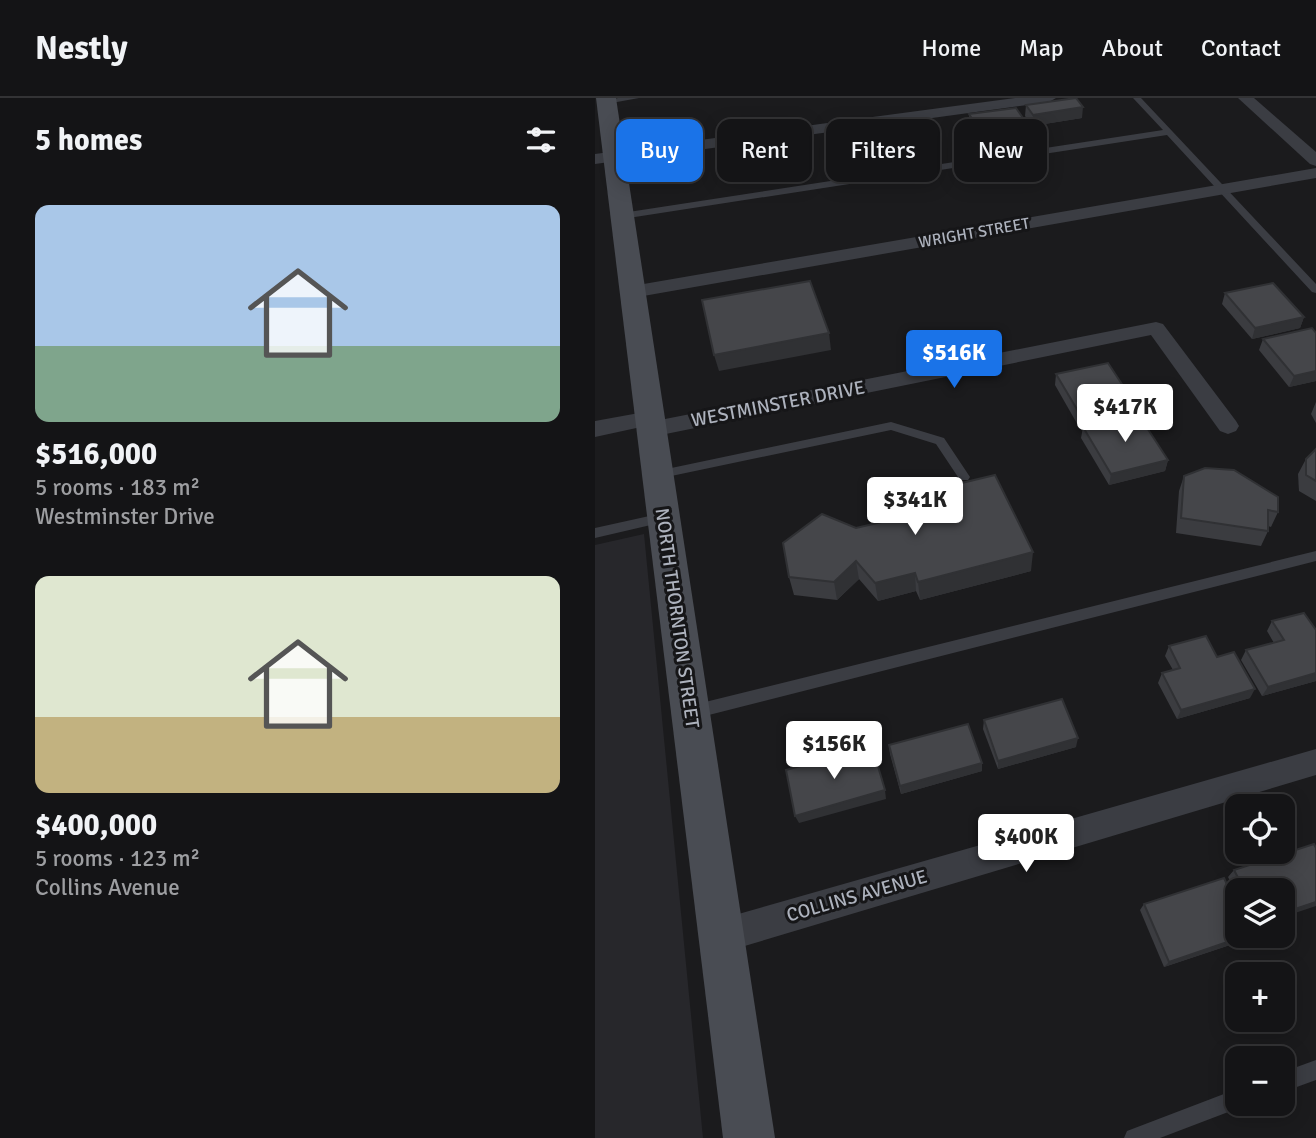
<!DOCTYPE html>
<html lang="en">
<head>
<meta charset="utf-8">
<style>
  body { margin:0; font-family:Signika,sans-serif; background:#212123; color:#f1f3f6; height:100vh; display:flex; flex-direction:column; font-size:26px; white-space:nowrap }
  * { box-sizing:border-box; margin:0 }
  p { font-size:23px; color:#9d9ea1 }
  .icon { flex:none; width:38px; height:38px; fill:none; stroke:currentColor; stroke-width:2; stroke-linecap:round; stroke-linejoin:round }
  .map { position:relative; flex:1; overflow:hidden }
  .sheet { display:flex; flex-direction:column; background:#141416; width:595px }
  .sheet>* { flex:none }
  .guide { position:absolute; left:21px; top:21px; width:595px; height:63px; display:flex; gap:14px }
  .fabs { position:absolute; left:630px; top:696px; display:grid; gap:14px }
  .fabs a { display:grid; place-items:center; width:70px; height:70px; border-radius:14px; background:#141416; box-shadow:0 4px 18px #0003,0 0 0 2px #333335; font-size:35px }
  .price { position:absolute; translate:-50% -60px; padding:0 16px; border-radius:7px; background:#fff; color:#222; font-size:23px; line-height:46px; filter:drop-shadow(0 2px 4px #0008) }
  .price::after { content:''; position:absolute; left:50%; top:42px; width:21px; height:16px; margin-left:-10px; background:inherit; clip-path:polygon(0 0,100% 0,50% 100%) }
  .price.selected { background:#1a73e8; color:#fff }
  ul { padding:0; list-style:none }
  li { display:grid; align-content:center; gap:14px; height:371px; padding:0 35px }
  li span { display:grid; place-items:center; height:217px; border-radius:14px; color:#555 }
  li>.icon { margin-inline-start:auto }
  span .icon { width:126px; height:126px; fill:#fffc; stroke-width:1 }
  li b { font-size:30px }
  h2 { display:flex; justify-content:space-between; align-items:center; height:84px; padding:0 35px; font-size:30px }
  .pill { padding:0 24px; border-radius:14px; background:#141416; box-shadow:0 4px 18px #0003,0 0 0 2px #333335; font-size:24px; line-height:63px }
  .pill.selected { background:#1a73e8; color:#fff }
  header { display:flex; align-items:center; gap:42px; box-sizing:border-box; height:98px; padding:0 35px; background:#141416; border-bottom:2px solid #333335 }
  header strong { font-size:33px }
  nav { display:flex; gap:38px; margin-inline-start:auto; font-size:24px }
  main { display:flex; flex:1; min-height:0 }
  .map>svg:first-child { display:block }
  .built { fill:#27272b }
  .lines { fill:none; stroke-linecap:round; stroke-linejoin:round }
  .lane { fill:#3b3d43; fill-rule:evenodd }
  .street { fill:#3b3d43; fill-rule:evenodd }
  .secondary { fill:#494c53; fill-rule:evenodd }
  .wall { fill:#3b3c40 }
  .shaded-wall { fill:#303134 }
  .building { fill:#45464a; stroke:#303134; stroke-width:2 }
  .labels { text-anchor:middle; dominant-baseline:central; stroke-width:6; stroke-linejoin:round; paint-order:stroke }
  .far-street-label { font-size:16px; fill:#adb2bd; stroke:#161618 }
  .street-label { font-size:19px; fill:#adb2bd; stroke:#161618 }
</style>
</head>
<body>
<header>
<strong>Nestly</strong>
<nav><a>Home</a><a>Map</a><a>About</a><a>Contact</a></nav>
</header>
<main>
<section class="sheet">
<h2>5 homes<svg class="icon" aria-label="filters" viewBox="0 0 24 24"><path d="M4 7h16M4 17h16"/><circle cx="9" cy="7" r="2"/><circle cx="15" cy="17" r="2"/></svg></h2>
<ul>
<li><span style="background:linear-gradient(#a9c7e8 65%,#7fa58c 0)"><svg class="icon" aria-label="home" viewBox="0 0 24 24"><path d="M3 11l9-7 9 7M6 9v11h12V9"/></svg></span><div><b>$516,000</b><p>5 rooms · 183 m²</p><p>Westminster Drive</p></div></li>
<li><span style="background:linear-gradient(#dfe7d0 65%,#c2b280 0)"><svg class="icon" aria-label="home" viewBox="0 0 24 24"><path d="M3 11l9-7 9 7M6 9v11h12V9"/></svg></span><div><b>$400,000</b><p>5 rooms · 123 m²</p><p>Collins Avenue</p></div></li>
</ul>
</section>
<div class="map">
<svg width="721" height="1040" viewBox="0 0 721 1040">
  <rect width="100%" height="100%" fill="#1b1b1d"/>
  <polygon class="built" points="49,436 108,1040 0,1040 0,447"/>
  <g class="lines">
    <g class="lane">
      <polygon points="23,0 44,0 11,6 7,4"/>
      <polygon points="538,0 546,0 721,186 721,195 717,194 572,37 27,121 22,118 27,115 568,32"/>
      <polygon points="296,324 349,340 375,379 373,382 365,382 341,346 296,332 62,381 56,377 62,373"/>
      <polygon points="68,415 73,417 74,420 73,423 0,440 0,430"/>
      <polygon points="721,453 721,463 98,621 93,619 90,614 93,609 98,607"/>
      <polygon points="721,962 721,982 688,994 688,974"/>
      <polygon points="642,991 642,1006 650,1006 649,1008 565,1040 529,1040 532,1033"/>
    </g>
    <g class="street">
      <polygon points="420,0 461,0 454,4 0,66 0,56"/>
      <polygon points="643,0 659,0 721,54 721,68 715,66"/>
      <polygon points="721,70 721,80 37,200 27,194 37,188"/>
      <polygon points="561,224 568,226 641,323 644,328 641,333 633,336 625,333 556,237 56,339 48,336 46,329 0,339 0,323 55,313 63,315 65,322"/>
      <polygon points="721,651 721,677 126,855 114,850 109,838 114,826 126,821"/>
    </g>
    <polygon class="secondary" points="1,0 21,0 180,1040 128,1040"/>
  </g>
  <g class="wall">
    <polygon points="431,7 487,20 437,28 430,18"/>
    <polygon points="374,16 428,20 428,31 381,38 374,27"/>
    <polygon points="251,32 295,49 257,55 252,43"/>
    <polygon points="630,195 709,219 705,230 657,241 627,206"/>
    <polygon points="721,235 721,283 694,289 664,252 668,241"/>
    <polygon points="461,276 537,317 484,329 460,287"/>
    <polygon points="721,304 721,325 716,316"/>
    <polygon points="488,329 573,362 570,373 514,387 486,340"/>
    <polygon points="721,351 721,403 704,393 703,376 711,361"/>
    <polygon points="589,378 683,414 676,429 673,428 673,433 666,448 581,435 584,393"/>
    <polygon points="296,402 436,473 325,502 321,493 283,503 264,481 242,502 199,497 194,479 261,430 298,421"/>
    <polygon points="677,523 721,532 721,583 667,598 646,562 651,552 679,545 672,533"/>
    <polygon points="574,548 622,559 655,600 582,621 563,585 567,575 578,572 570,558"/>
    <polygon points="389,622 481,649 403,671 388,631"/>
    <polygon points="294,647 387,673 306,696 295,656"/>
    <polygon points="639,772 688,793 642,793 642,796 633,779"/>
    <polygon points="549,806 650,842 569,869 545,812"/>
  </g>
  <g class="shaded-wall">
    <polygon points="488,9 487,20 437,28 438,17"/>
    <polygon points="428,20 428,31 381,38 381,27"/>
    <polygon points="295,38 295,49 257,55 256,44"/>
    <polygon points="709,219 705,230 657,241 660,230"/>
    <polygon points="234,235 236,252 124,273 119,257"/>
    <polygon points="721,273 721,283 694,289 699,278"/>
    <polygon points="540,306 537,317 484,329 486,318"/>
    <polygon points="573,362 570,373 514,387 516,376"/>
    <polygon points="438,454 436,473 325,502 323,484"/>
    <polygon points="261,463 264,481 242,502 239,484"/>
    <polygon points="320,475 321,493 283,503 280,485"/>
    <polygon points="721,575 721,583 667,598 673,589"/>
    <polygon points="660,591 655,600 582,621 586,612"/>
    <polygon points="483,640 481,649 403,671 403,663"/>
    <polygon points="387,665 387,673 306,696 305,688"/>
    <polygon points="290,692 291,701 204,725 200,718"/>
    <polygon points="721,804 721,808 688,819 688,815"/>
    <polygon points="650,838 654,838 650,842 569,869 574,864"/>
  </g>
  <g class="building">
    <polygon points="481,0 488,9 438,17 431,7"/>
    <polygon points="421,10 428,20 381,27 374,16"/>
    <polygon points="289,27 295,38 256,44 251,32"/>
    <polygon points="215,183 234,235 119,257 107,202"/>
    <polygon points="678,185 709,219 660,230 630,195"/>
    <polygon points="717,230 721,235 721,273 699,278 668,241"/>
    <polygon points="513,265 540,306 486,318 461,276"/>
    <polygon points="543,316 573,362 516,376 488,329"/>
    <polygon points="721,351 721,383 711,377 711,361"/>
    <polygon points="610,370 639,372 683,399 683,414 673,412 673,433 586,420 589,378"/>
    <polygon points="400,377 438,454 323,484 320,475 280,485 261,463 239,484 194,479 188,445 227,416 261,430 304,420 296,402"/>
    <polygon points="709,515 721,532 721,575 673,589 651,552 689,542 677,523"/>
    <polygon points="611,538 622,559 639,554 660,591 586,612 567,575 585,570 574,548"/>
    <polygon points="467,601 483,640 403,663 389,622"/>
    <polygon points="373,626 387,665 305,688 294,647"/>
    <polygon points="277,648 290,692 200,718 191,672"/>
    <polygon points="719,746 721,750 721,804 688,815 688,793 650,793 639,772"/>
    <polygon points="629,780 642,808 642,838 650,838 574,864 549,806"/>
  </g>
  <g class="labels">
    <g class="far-street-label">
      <text transform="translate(379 135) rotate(-10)">WRIGHT STREET</text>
    </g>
    <g class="street-label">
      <text transform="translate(183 306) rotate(-11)">WESTMINSTER DRIVE</text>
      <text transform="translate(82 520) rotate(82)">NORTH THORNTON STREET</text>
      <text transform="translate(262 798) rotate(-16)">COLLINS AVENUE</text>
    </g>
  </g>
</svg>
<div class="fabs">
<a><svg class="icon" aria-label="locate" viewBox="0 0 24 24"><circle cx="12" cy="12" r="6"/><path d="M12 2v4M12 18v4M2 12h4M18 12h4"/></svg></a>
<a><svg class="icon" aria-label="layers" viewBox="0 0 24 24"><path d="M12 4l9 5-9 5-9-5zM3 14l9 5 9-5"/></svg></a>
<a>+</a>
<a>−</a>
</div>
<b class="price selected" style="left:359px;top:292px">$516K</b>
<b class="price" style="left:530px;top:346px">$417K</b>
<b class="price" style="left:320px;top:439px">$341K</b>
<b class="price" style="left:239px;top:683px">$156K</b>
<b class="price" style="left:431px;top:776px">$400K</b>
<div class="guide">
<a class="pill selected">Buy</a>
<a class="pill">Rent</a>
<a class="pill">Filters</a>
<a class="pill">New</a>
</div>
</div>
</main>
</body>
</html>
